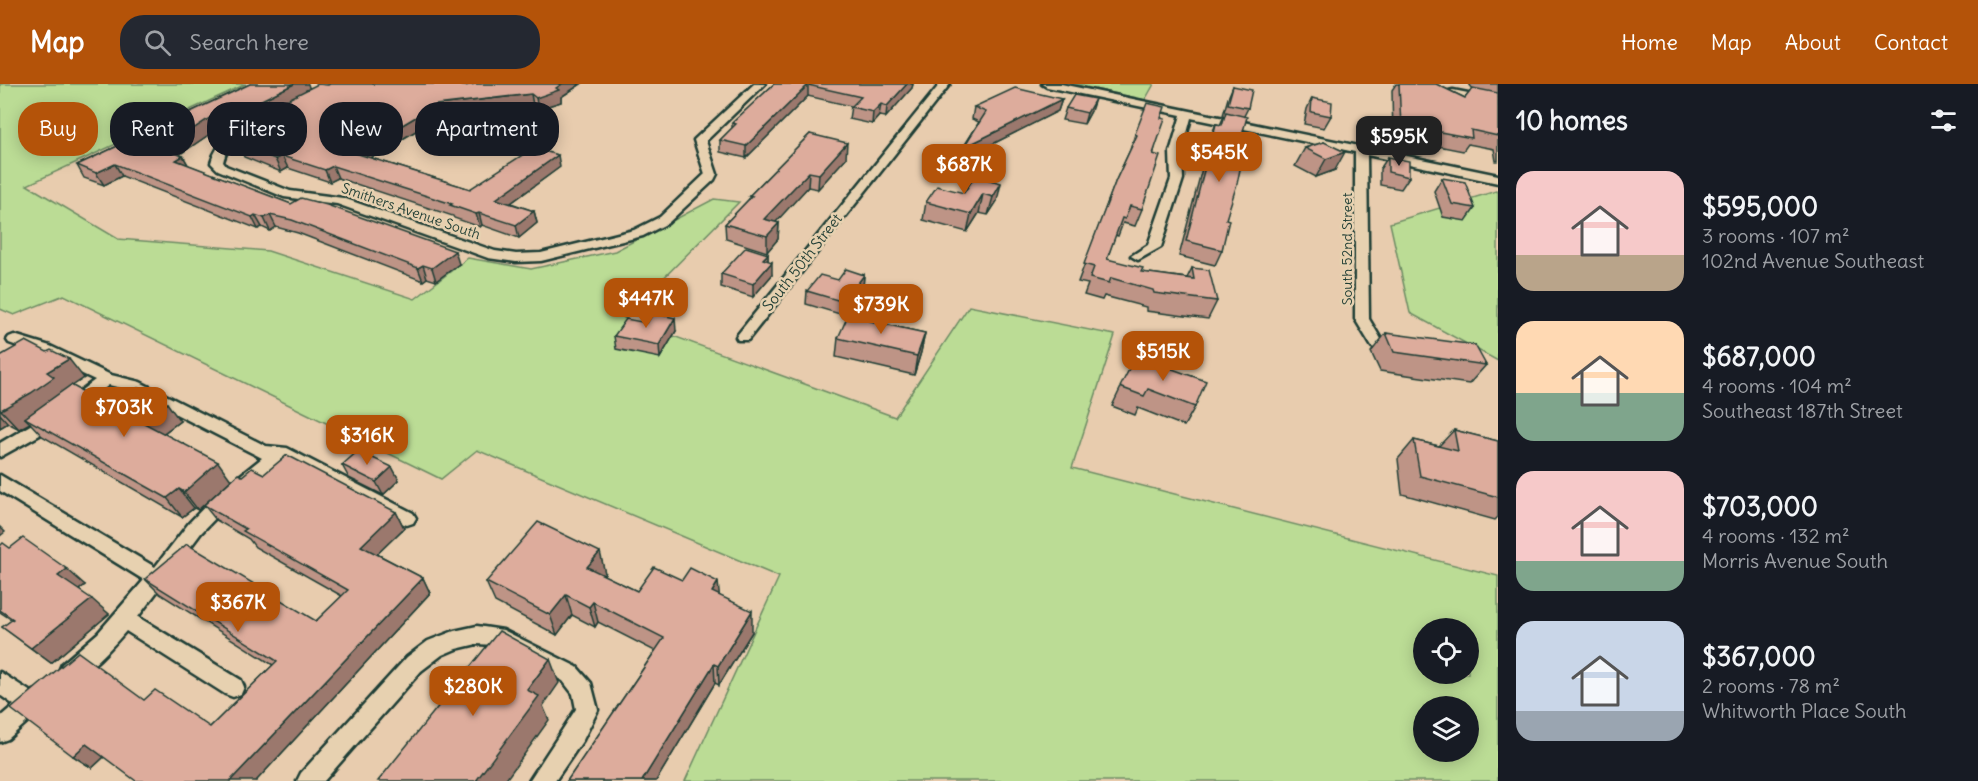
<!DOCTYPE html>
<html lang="en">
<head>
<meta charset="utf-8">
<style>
  body { margin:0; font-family:Delius,sans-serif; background:#242831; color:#f1f3f6; height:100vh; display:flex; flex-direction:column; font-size:22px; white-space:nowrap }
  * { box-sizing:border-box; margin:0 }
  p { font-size:20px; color:#9ea1a6 }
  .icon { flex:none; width:33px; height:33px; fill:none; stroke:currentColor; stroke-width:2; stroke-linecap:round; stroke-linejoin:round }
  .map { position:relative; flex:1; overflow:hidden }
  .panel { display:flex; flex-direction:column; background:#171b24; width:480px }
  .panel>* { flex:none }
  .hud { position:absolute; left:18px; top:18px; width:570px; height:54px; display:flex; gap:12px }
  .controls { position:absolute; left:1413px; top:534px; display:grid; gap:12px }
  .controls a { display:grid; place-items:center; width:66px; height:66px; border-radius:50%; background:#171b24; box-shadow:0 3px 15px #0003; font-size:30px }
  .price { position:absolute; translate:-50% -51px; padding:0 14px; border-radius:12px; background:#b45309; color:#fff; font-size:20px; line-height:39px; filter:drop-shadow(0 2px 3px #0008) }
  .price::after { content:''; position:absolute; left:50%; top:36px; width:18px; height:14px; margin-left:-9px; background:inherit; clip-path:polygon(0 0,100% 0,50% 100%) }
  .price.on { background:#222; color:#fff }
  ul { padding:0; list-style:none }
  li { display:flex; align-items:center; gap:18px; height:150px; padding:0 18px }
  li span { display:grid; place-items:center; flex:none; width:168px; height:120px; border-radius:18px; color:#555 }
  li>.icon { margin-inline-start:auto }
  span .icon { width:72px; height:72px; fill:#fffc; stroke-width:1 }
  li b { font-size:26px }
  h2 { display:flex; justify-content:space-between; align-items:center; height:72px; padding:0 18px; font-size:26px }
  .chip { padding:0 21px; border-radius:24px; background:#171b24; box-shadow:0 3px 15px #0003; font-size:21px; line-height:54px }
  .chip.on { background:#b45309; color:#fff }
  header { display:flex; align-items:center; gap:36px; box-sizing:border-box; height:84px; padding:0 30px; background:#b45309; color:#fff }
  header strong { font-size:28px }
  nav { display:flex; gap:33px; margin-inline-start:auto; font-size:21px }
  .search { width:420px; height:54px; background:#242831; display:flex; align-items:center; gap:15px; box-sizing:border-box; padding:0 21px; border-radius:24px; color:#9ea1a6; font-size:22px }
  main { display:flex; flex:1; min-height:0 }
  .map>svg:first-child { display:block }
  .green { fill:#bbdc95; stroke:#6d8c64; stroke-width:1.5; fill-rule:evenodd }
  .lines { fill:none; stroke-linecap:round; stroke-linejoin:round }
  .street-casing { stroke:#1f3d34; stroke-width:5 }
  .street { fill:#e7d1b0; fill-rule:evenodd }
  .wall { fill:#be9486; stroke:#1f3d34; stroke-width:1.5 }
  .shaded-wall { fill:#9b786d; stroke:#1f3d34; stroke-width:1.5 }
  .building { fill:#ddac9c; stroke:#1f3d34; stroke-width:1.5 }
  .labels { text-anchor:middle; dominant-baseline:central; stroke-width:5; stroke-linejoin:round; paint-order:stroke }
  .far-street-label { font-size:14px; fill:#1f3d34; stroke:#e7d1b0 }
  .street-label { font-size:15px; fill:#1f3d34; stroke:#e7d1b0 }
</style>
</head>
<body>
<header>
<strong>Map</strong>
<div class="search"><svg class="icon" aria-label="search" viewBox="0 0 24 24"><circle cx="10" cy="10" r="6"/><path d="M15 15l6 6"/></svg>Search here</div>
<nav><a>Home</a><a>Map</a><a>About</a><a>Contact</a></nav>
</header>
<main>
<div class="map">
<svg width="1498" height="697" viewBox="0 0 1498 697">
  <rect width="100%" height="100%" fill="#e8ccae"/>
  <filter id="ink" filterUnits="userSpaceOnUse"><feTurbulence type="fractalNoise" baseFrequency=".0167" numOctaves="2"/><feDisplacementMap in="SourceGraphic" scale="12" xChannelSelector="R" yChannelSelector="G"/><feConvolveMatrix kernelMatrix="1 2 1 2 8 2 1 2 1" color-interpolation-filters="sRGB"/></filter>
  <g filter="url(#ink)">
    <g class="green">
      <path d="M0,0H246L27,101L118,155L268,167L415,215L468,174L531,185L615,167L714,115L739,118L624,234L895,333L969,222L1115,251L1072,384L1498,492V697H685L779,493L477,366L441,395L64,211L14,231L0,225ZM1424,544H1468V590H1424ZM1424,622H1468V668H1424Z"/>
      <polygon points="1072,0 1154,0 1145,16"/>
      <polygon points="1496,107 1498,108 1498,277 1410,229 1390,139"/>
    </g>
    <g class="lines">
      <g class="street-casing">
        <g id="street">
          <path d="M754,0H765L706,57L717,90L714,96L668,139L643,152L541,177L516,178L488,174L337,120L284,113L218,86L211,79C218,52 242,42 265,31H273V35C252,46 229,54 223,78L226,82L290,107L343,114L495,167L516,170L541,169L634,146L660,133L705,90L694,56L696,54Z"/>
          <polygon points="940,0 950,0 748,256 738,256 736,253 738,250"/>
          <polygon points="1042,0 1061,0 1498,91 1498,99 1367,71 1369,235 1384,260 1377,265 1372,263 1355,235 1355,68 1191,34 1182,68 1183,95 1161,163 1138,176 1131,172 1148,161 1171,95 1170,68 1181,31 1047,3"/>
          <polygon points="1453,6 1498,15 1498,21 1449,11 1449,7"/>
          <path d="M14,251L50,262L111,291L140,298L266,362L287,364L413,429L416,434L413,439L407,441L401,439L282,376L229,420L201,449L138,533L241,596L244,603L241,610L233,613L225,610L126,547C111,564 90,588 69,597L62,594L59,587L62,580L98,549L144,496L0,407V391L155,483L189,439L217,410L262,374L129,306L109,301L47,347L0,373V359L49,330L95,296L40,270L9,259L7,256L9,253Z"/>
          <polygon points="477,542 503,546 577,583 591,599 598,626 583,656 555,697 529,697 576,625 573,610 563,597 494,561 477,560 456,565 442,571 421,587 324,697 297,697 301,689 407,573 428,557 454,547"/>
          <polygon points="0,588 31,608 36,606 44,609 47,616 44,623 8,655 0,658 0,633 14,621 0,611"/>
        </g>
      </g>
      <use href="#street" class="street"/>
    </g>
    <g class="wall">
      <polygon points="250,0 309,4 330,0 581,0 561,13 561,18 538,25 533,21 439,33 371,74 470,105 560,83 511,119 534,127 537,139 519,154 482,141 480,143 454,134 453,132 338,94 330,98 288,84 281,88 244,73 239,61 243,59 241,55 254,48 252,48 247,37 237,43 226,39 179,71 183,72 188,81 291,120 459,180 436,197 427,194 423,197 298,149 276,143 270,147 262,143 258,145 122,92 104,101 84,94 77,81"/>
      <polygon points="774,0 913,0 912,4 886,33 879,32 872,40 849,35 851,22 808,12 746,74 720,68 720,56 732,44 732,39"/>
      <polygon points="1396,0 1436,0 1465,14 1473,5 1469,0 1498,0 1498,77 1496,77 1494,65 1468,60 1463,67 1413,57 1411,60 1393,56 1392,6"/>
      <polygon points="1233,2 1248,24 1244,32 1226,135 1222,166 1215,181 1179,172 1210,54 1216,40 1220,41 1224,32 1223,31 1228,14"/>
      <polygon points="1312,14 1331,32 1324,44 1304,40 1307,25"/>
      <polygon points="1062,15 1058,27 961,76 963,64 979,38 972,35 974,23"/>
      <polygon points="1066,24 1091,27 1084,40 1062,36"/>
      <polygon points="1161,34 1142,125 1135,142 1123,139 1118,152 1115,151 1107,175 1141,188 1187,194 1192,184 1217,217 1208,235 1146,227 1146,223 1104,212 1102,216 1084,211 1088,200 1078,198 1116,96 1130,66 1135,50"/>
      <polygon points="810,50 846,74 818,105 808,103 775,138 779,139 778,155 767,168 726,155 725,140 749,115 749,112"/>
      <polygon points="1324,58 1335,86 1316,93 1295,82 1305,64"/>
      <polygon points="1388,73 1409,93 1401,105 1380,101 1380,85"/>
      <polygon points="975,92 997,117 988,131 979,129 967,148 923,136 926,118 964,109"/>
      <polygon points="1442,94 1475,124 1466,137 1443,133 1434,107"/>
      <polygon points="768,170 768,177 772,191 753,213 721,203 721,190"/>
      <polygon points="864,191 863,203 843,231 806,220 807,207 838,196"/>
      <polygon points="871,237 925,249 921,268 914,291 836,273 838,254"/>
      <polygon points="676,247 660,274 616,265 614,252"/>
      <polygon points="1386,249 1486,281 1469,300 1380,287 1371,268"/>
      <polygon points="0,272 84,294 71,302 111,323 180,337 163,350 231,396 205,420 242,392 264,390 396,428 404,444 377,470 423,494 430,509 256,697 104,673 92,684 73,672 144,616 210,643 273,581 160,510 145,495 316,537 342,512 255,463 249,455 216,436 204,421 198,426 194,424 182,433 42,352 30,339 19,345 8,339 0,344"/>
      <polygon points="1136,272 1195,323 1184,342 1138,324 1135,331 1112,322"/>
      <polygon points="1454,346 1498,357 1498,433 1495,436 1402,410 1398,375 1414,356 1439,362"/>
      <polygon points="342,381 392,383 399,396 383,411 349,394"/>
      <polygon points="0,462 10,464 85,501 79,506 109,530 51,579 2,543 12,536 0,528"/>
      <polygon points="605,489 603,491 637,507 682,496 719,512 752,548 719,601 715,599 656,697 567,697 655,567 598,538 595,543 572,531 557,551 495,518 486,498"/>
    </g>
    <g class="shaded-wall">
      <polygon points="294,0 308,0 310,6 247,36 247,37 237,43 231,31"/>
      <polygon points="562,0 581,0 561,13 561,18 538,25 536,14"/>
      <polygon points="907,0 913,0 912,4 886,33 887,22"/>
      <polygon points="808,1 808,12 746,74 746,62"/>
      <polygon points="531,10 533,21 439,33 359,81 355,69 436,21"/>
      <polygon points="1062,15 1058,27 961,76 963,64"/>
      <polygon points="1095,15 1091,27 1084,40 1087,29"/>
      <polygon points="881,20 879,32 872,40 873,28"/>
      <polygon points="220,27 226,39 170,77 163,65"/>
      <polygon points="847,59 846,74 818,105 819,90"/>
      <polygon points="1345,68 1335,86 1316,93 1326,75"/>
      <polygon points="558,71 560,83 500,127 496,115"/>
      <polygon points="183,72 190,84 176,76"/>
      <polygon points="282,72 288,84 281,88 275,75"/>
      <polygon points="115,80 122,92 104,101 96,89"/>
      <polygon points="333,82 338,94 330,98 325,86"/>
      <polygon points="809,88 808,103 764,151 764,135"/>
      <polygon points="1001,99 997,117 988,131 993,113"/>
      <polygon points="983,110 979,129 967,148 971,130"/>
      <polygon points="534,127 537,139 519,154 516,141"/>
      <polygon points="479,129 482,141 480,143 476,130"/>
      <polygon points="255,131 262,143 258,145 252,133"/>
      <polygon points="270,131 276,143 270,147 264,134"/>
      <polygon points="779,139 778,155 767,168 767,152"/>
      <polygon points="455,167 459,180 436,197 432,184"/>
      <polygon points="768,170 768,183 763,175"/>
      <polygon points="772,178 772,191 753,213 753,200"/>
      <polygon points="423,181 427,194 423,197 418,184"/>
      <polygon points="864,191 863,203 843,231 844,218"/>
      <polygon points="675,234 676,247 660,274 659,261"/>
      <polygon points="925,249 921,268 914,291 917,272"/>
      <polygon points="69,275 84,294 25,334 30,339 19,345 1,326 47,288"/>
      <polygon points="167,319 180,337 154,356 140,337"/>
      <polygon points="0,330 8,339 0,344"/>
      <polygon points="218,378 231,396 198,426 184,408"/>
      <polygon points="392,383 399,396 383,411 376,398"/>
      <polygon points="179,405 194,424 182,433 167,414"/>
      <polygon points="396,428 404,444 370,477 361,462"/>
      <polygon points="0,443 5,448 0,452"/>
      <polygon points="600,468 605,489 593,504 587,483"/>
      <polygon points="67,485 85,501 76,508 58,492"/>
      <polygon points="423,494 430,509 256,697 230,697"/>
      <polygon points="718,498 720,518 712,508"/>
      <polygon points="566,511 572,531 557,551 550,531"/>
      <polygon points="92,515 109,530 51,579 31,564"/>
      <polygon points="593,518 598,538 595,543 589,523"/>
      <polygon points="752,527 752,548 719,601 718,582"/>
      <polygon points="550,575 559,599 543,622 549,636 505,697 476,697 527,606"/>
      <polygon points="714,580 715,599 656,697 642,697"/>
      <polygon points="86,660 105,672 92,684 73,672"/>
    </g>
    <g class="building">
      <polygon points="250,0 294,0 231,31 220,27 163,65 183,72 176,76 291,120 301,114 327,121 455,167 432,184 423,181 418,184 292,136 270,131 264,134 255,131 252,133 115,80 96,89 77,81"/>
      <polygon points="318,0 328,1 330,0 453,0 464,2 476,0 562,0 556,4 559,6 536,14 531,10 436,21 355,69 470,105 533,64 558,71 496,115 534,127 516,141 479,129 476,130 450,121 452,120 333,82 325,86 282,72 275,75 239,61 247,57 241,55 266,42 247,36"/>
      <polygon points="774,0 907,0 887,22 881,20 873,28 851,23 861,13 808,1 746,62 720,56 736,40 732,39"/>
      <polygon points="1399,0 1436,0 1465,14 1473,4 1498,9 1498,52 1471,46 1472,54 1419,44 1420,47 1401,43"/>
      <polygon points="1233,2 1252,6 1248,24 1228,20"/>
      <polygon points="1015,4 1062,15 963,64 986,28 974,23"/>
      <polygon points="1074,11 1095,15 1087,29 1066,24"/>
      <polygon points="1312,14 1332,18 1331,32 1311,28"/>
      <polygon points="1147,19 1165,23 1161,34 1165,35 1153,70 1160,72 1142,125 1130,122 1125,135 1122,134 1107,175 1143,184 1141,188 1194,195 1192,184 1209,186 1217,217 1154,209 1153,206 1111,194 1109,199 1090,194 1094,183 1084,180 1116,96 1137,51 1135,50"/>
      <polygon points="1226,28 1247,33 1242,51 1247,52 1237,100 1226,135 1229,136 1222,166 1186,157 1216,40 1222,41"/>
      <polygon points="810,50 847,59 819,90 809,88 764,135 779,139 767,152 725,140 752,112 749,112"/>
      <polygon points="1324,58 1345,68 1326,75 1305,64"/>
      <polygon points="1388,73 1409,77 1409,93 1388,88"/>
      <polygon points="975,92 1001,99 993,113 983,110 971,130 926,118 937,102 964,109"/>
      <polygon points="1442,94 1465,98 1475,124 1452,120"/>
      <polygon points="746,163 768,170 763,175 772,178 753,200 721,190"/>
      <polygon points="846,185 864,191 844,218 807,207 820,191 838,196"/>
      <polygon points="850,227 872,232 870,237 925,249 917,272 838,254"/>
      <polygon points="653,229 675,234 659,261 614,252 626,235 647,239"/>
      <polygon points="1386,249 1475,261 1486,281 1394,268"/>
      <polygon points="26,257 47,268 51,266 69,275 47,288 54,293 31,309 1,326 0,326 0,272"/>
      <polygon points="1136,272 1206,297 1195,323 1148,305 1144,312 1120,303"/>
      <polygon points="71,301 111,323 138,304 167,319 140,337 218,378 184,408 179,405 167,414 25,334"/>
      <polygon points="1454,346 1498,357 1498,413 1420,392 1414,356 1458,367"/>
      <polygon points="358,367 392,383 376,398 342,381"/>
      <polygon points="287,371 396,428 361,462 423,494 230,697 136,697 86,660 73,672 11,625 78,568 144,616 155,606 210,643 277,577 145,495 187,460 316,537 348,506 243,447 246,445 204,421 238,390 242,392 252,384 264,390"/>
      <polygon points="538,438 600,468 587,483 637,507 654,483 682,496 690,484 718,498 712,508 752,527 718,582 714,580 642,697 567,697 664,554 593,518 589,523 566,511 550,531 486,498"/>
      <polygon points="23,454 67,485 58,492 92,515 31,564 2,543 13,535 0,526 0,462 3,459 10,464"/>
      <polygon points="499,547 550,575 527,606 539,612 476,697 378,697"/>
    </g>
  </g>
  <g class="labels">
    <g class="far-street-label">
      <text transform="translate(411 127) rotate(19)">Smithers Avenue South</text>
      <text transform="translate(1347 165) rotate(-90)">South 52nd Street</text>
    </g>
    <g class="street-label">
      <text transform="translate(802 178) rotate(-52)">South 50th Street</text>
    </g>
  </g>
</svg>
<div class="controls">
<a><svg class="icon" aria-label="locate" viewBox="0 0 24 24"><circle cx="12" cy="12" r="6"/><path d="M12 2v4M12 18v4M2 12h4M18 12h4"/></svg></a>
<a><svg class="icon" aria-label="layers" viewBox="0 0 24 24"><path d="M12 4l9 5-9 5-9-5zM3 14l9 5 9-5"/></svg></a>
</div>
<b class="price on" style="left:1399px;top:83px">$595K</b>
<b class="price" style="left:1219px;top:99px">$545K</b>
<b class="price" style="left:964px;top:111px">$687K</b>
<b class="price" style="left:646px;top:245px">$447K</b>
<b class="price" style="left:881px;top:251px">$739K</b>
<b class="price" style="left:1163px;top:298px">$515K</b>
<b class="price" style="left:124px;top:354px">$703K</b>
<b class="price" style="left:367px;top:382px">$316K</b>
<b class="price" style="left:238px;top:549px">$367K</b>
<b class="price" style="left:473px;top:633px">$280K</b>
<div class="hud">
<a class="chip on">Buy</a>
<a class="chip">Rent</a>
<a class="chip">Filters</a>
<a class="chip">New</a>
<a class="chip">Apartment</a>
</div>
</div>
<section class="panel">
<h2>10 homes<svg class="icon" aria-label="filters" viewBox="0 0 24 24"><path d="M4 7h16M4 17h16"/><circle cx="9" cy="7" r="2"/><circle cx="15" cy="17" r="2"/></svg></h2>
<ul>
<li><span style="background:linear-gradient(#f6c9c9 70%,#b9a48a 0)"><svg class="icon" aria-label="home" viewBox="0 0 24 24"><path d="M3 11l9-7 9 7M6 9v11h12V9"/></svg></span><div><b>$595,000</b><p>3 rooms · 107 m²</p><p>102nd Avenue Southeast</p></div></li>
<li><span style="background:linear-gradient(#ffd9b3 60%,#7fa58c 0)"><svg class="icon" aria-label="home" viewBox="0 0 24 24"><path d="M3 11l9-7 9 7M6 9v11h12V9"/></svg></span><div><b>$687,000</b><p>4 rooms · 104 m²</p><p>Southeast 187th Street</p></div></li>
<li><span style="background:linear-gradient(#f6c9c9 75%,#7fa58c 0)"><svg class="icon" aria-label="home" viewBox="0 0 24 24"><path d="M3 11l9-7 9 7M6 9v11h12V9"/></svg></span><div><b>$703,000</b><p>4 rooms · 132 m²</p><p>Morris Avenue South</p></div></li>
<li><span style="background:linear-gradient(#c9d6e8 75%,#9aa5b1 0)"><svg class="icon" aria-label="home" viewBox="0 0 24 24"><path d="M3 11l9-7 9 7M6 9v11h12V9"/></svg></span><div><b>$367,000</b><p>2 rooms · 78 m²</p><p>Whitworth Place South</p></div></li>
</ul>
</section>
</main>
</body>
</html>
